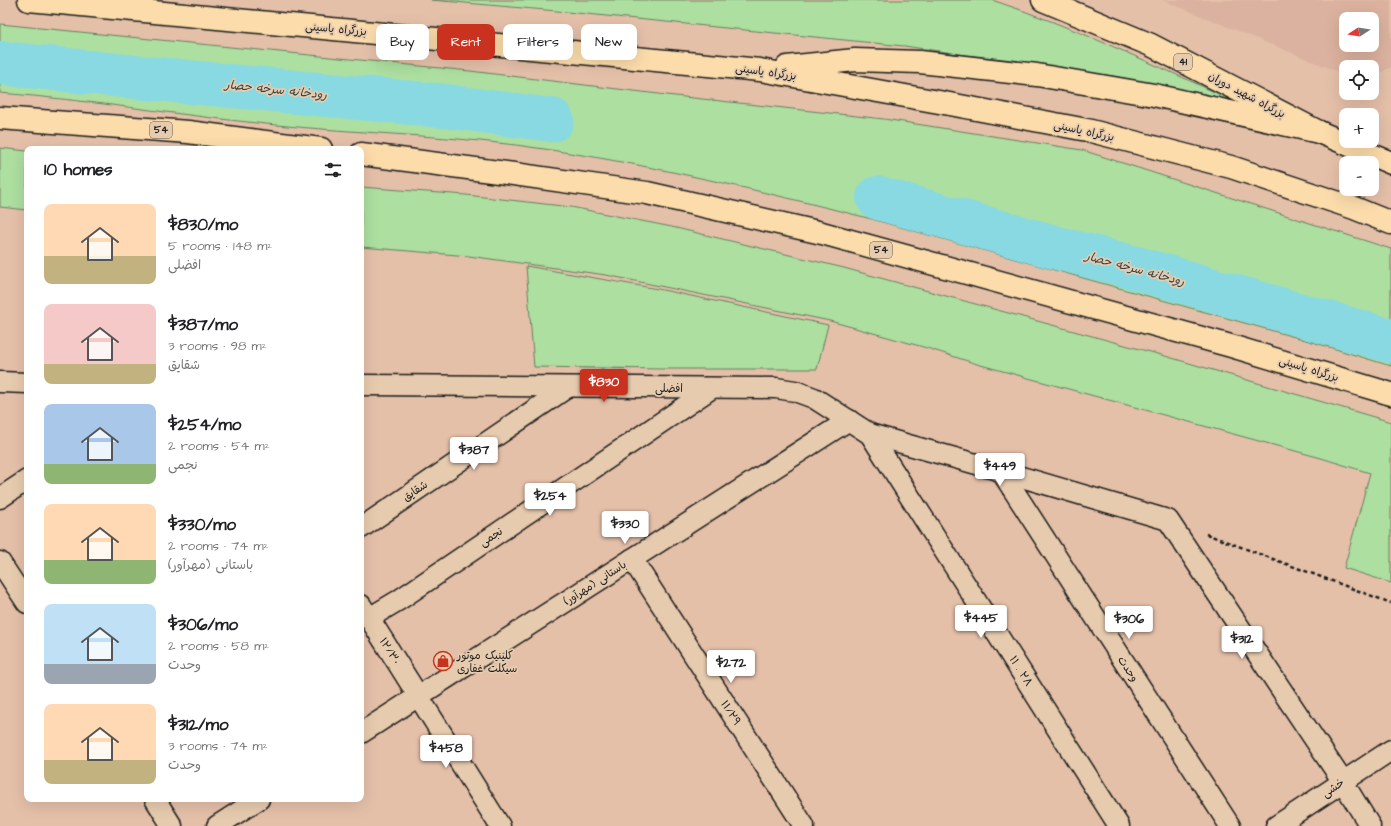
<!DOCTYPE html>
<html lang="en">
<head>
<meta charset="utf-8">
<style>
  body { margin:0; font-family:"Architects Daughter","Playpen Sans Arabic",sans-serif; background:#f6f6f6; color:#202124; height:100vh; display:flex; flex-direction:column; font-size:15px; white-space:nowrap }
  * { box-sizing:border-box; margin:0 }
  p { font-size:13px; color:#757577 }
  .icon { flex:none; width:22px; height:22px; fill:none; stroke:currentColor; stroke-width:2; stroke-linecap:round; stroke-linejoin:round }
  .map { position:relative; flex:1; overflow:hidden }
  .drawer { position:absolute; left:24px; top:146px; width:340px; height:656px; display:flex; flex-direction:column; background:#fff; border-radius:8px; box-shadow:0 4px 16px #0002 }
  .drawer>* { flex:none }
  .top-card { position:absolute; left:376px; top:24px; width:380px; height:36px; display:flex; gap:8px }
  .needle { width:26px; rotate:258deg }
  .fabs { position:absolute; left:1339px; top:12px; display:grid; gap:8px }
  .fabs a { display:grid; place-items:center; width:40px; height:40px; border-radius:8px; background:#fff; box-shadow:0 4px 16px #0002; font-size:20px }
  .price { position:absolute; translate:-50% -34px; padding:0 9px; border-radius:4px; background:#fff; color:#222; font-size:13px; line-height:26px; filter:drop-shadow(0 1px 2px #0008) }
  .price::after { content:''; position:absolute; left:50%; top:24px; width:12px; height:9px; margin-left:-6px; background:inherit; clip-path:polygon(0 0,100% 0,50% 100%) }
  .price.on { background:#c8321e; color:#fff }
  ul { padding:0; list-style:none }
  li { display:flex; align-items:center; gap:12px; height:100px; padding:0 20px }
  li span { display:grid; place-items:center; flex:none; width:112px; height:80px; border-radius:8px; color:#555 }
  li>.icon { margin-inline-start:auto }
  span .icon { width:48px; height:48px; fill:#fffc; stroke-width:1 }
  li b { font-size:17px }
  h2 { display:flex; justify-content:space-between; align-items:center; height:48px; padding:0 20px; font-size:17px }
  .pill { padding:0 14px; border-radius:8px; background:#fff; box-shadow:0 4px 16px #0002; font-size:14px; line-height:36px }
  .pill.on { background:#c8321e; color:#fff }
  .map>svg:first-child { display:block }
  .built { fill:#dbb29f; fill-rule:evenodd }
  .green { fill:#addfa0; stroke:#647e5e }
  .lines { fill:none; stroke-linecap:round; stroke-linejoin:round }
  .river { stroke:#88d9e2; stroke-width:44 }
  .minor-casing { stroke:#1c1c1c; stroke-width:23 }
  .trunk-casing { stroke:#1c1c1c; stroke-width:25 }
  .path { stroke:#1c1c1c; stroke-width:2.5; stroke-dasharray:4 3; stroke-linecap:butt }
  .minor { stroke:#e7cbae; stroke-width:20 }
  .trunk { stroke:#fcdcab; stroke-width:22 }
  .labels { text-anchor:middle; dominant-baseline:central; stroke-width:3.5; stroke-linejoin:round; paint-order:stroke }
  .shield { fill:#e7cbae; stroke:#595048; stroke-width:1 }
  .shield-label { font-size:10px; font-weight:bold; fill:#1c1c1c }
  .street-label { font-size:11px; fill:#1c1c1c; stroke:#e7cbae }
  .poi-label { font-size:11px; fill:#1c1c1c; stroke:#e7cbae; text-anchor:start }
  .water-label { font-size:12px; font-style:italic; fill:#324244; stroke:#e7cbae }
</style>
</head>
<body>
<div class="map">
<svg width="1391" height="826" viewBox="0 0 1391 826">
  <rect width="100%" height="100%" fill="#e5c0a9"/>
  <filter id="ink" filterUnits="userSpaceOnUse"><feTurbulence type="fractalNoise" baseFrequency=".025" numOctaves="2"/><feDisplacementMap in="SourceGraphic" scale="8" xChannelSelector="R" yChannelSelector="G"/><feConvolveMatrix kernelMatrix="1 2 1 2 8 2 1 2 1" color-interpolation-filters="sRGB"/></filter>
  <g filter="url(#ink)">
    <path class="built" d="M1162,0H1391V67L1372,77V67H1346V75ZM1346,19H1372V45H1346Z"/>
    <g class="green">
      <path d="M431,0H992C1074,27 1153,64 1232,100L1118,77L904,46L557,11Z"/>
      <path d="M0,24L470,71L675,96L884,119L1082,150L1391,249V366L1309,341L864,217C761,191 657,166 551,150C457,135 361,134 266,124C177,115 89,100 0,93Z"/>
      <polygon points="0,148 27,151 27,210 0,207"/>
      <polygon points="361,187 466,195 571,207 672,227 844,268 1165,356 1391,422 1391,583 1344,568 1370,473 1321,458 977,364 927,348 830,321 606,275 469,256 361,247"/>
      <polygon points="526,266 658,289 828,325 817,369 662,369 534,367"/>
    </g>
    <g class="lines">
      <g class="river">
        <polyline points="0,63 125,76 445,106 552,120"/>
        <polyline points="878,198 1057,248 1136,268 1391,341"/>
      </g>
      <g class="minor-casing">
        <g id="minor">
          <polyline points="0,382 27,383"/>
          <polyline points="361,385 776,388 795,391 814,398 870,434 1001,471 1168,520 1343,782 1370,826"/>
          <polyline points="870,434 1119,826"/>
          <polyline points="1001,471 1230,826"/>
          <polyline points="0,498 27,480"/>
          <polyline points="361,528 568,387"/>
          <polyline points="632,559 804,826"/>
          <polyline points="0,562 27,603"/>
          <polyline points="361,605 500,826"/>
          <polyline points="369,618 399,600 712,388"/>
          <polyline points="361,733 849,420"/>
          <polyline points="155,799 172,826"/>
          <polyline points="217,826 259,799"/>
          <polyline points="1276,826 1391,750"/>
        </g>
      </g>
      <g class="trunk-casing">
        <g id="trunk">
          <polyline points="29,0 760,70 939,102 1087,130 1231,167 1354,208 1391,223"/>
          <polyline points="1043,0 1151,45 1319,132 1391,163"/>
          <polyline points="787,67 855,60 920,62 1037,75 1154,95 1319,132"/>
          <polyline points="0,118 188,132 321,149"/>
          <polyline points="361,154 514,174 647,193 822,233 1231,346 1391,394"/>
        </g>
      </g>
      <polyline class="path" points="1206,534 1391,603"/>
      <use href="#minor" class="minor"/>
      <use href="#trunk" class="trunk"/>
    </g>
  </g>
  <defs>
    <g id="shop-ring" transform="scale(1)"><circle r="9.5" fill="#e7cbae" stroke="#c8321e" stroke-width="1.5"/><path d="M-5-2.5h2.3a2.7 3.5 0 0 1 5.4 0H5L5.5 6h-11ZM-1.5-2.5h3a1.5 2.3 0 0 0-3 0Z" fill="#c8321e"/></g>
  </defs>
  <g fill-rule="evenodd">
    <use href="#shop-ring" x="443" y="661"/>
  </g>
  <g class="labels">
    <g class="shield">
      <rect x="1174" y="54" width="18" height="16" rx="3"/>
      <rect x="150" y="122" width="22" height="16" rx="3"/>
      <rect x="870" y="242" width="22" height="16" rx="3"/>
    </g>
    <g class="shield-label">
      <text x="1183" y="62">41</text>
      <text x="161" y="130">54</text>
      <text x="881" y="250">54</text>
    </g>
    <g class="street-label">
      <text transform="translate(336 29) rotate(5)">بزرگراه یاسینی</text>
      <text transform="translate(766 72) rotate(8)">بزرگراه یاسینی</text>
      <text transform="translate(1247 95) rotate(28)">بزرگراه شهید دوران</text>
      <text transform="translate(1084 131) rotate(12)">بزرگراه یاسینی</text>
      <text transform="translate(1309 369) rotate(17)">بزرگراه یاسینی</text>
      <text x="669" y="388">افضلی</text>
      <text transform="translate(415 491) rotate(-34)">شقایق</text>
      <text transform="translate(491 537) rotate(-34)">نجمی</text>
      <text transform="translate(595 583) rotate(-33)">باستانی (مهرآور)</text>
      <text transform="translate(390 651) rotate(57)">۱۲/۳۰</text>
      <text transform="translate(1128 669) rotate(57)">وحدت</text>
      <text transform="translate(1021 671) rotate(58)">۱۱ . ۲۸</text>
      <text transform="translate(731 713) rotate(57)">۱۱/۲۹</text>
      <text transform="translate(1333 788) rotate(-34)">خشی</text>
    </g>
    <g class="poi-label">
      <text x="457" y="655">کلینیک موتور<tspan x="457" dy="13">سیکلت غفاری</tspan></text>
    </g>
    <g class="water-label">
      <text transform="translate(276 90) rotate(6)">رودخانه سرخه حصار</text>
      <text transform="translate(1135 269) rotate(15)">رودخانه سرخه حصار</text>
    </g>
  </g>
</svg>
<div class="fabs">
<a><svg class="needle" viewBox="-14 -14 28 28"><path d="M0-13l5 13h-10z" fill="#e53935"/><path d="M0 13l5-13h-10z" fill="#757577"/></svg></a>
<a><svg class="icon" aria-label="locate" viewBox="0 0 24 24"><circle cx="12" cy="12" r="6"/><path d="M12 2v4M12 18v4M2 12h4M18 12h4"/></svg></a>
<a>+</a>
<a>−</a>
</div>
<b class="price on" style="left:604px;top:403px">$830</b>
<b class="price" style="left:474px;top:471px">$387</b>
<b class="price" style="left:1000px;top:487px">$449</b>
<b class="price" style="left:550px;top:517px">$254</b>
<b class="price" style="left:625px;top:545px">$330</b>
<b class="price" style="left:981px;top:639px">$445</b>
<b class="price" style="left:1129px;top:640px">$306</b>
<b class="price" style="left:1242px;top:660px">$312</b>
<b class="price" style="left:731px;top:684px">$272</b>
<b class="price" style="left:446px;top:769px">$458</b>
<div class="top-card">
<a class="pill">Buy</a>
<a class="pill on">Rent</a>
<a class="pill">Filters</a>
<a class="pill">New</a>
</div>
<section class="drawer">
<h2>10 homes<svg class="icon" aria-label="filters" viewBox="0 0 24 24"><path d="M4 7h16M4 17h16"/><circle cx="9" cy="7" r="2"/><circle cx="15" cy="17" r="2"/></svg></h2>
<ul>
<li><span style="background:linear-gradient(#ffd9b3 65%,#c2b280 0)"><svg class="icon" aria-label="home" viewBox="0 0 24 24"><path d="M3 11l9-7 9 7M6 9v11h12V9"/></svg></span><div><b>$830/mo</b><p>5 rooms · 148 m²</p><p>افضلی</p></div></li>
<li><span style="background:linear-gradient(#f6c9c9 75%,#c2b280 0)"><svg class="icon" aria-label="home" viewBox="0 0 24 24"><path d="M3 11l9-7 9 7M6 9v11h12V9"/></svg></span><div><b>$387/mo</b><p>3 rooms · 98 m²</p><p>شقایق</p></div></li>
<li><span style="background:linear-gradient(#a9c7e8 75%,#8fb573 0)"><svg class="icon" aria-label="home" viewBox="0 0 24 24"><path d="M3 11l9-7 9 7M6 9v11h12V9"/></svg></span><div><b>$254/mo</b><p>2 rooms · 54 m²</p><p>نجمی</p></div></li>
<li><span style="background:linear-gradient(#ffd9b3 70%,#8fb573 0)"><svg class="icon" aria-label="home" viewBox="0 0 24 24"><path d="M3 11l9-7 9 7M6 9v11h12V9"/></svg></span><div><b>$330/mo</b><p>2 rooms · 74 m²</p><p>باستانی (مهرآور)</p></div></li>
<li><span style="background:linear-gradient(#bfe0f5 75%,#9aa5b1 0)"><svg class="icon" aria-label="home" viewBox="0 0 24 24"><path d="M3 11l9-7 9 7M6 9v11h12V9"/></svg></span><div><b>$306/mo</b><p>2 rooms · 58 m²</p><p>وحدت</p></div></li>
<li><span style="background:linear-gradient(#ffd9b3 70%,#c2b280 0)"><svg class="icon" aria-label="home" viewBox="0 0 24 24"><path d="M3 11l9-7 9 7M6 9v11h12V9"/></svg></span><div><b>$312/mo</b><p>3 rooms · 74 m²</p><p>وحدت</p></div></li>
</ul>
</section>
</div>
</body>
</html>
